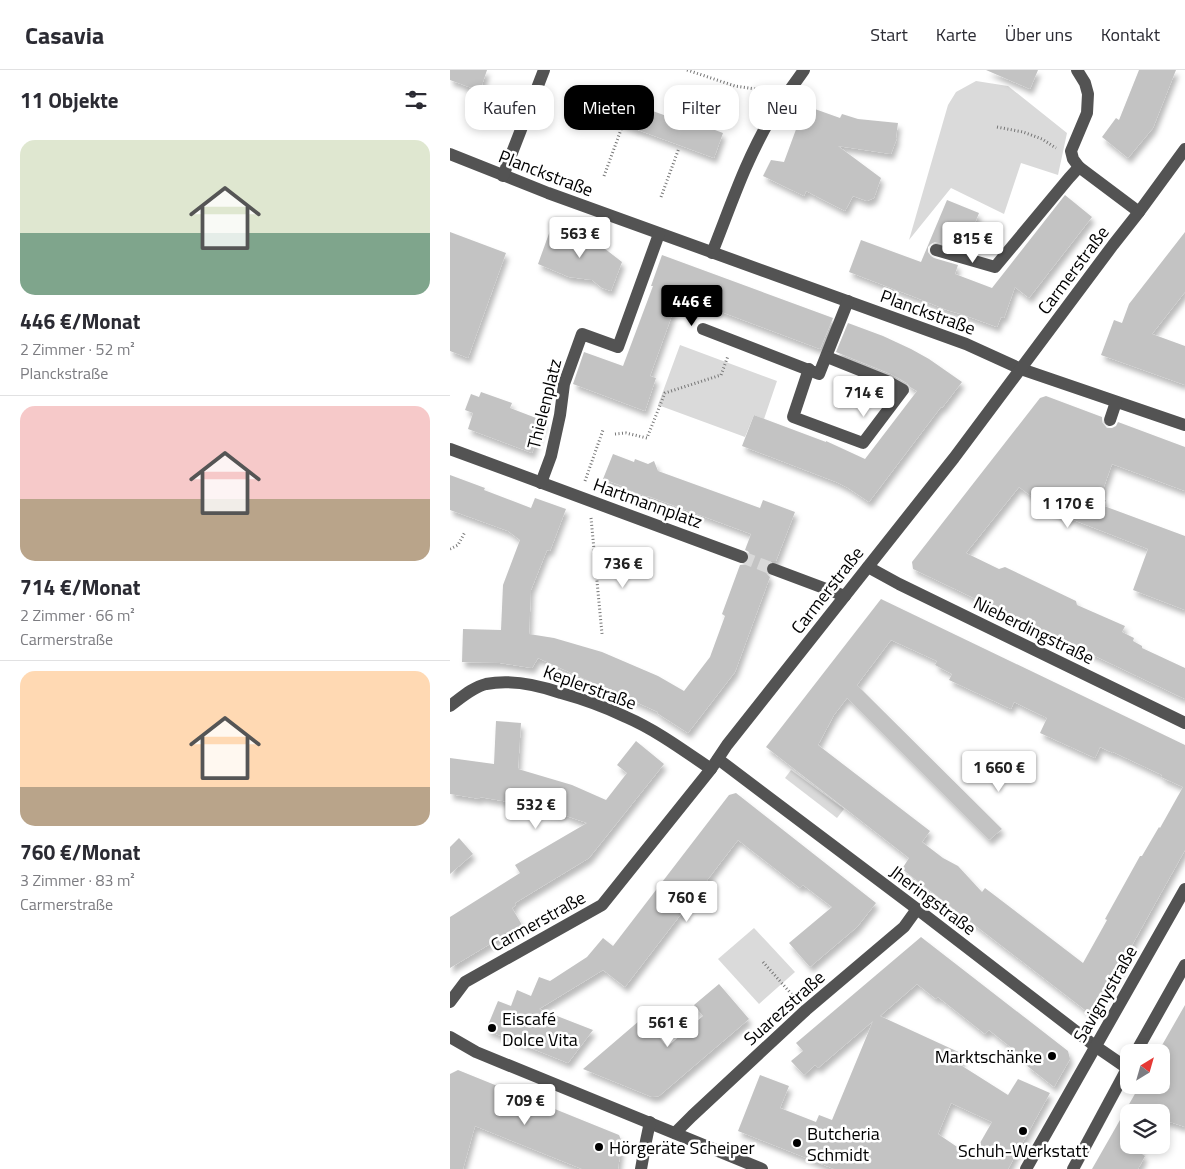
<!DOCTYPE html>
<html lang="de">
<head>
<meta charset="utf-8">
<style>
  body { margin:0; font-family:"Titillium Web",sans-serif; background:#f7f7f7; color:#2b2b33; height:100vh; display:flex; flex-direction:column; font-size:19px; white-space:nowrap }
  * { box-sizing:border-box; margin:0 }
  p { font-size:16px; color:#7c7c81 }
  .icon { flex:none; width:28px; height:28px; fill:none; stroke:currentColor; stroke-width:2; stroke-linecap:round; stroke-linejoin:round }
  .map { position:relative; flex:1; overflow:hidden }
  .panel { display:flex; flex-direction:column; background:#fff; width:450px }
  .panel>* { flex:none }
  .top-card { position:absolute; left:15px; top:15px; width:475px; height:45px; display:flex; gap:10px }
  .needle { width:32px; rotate:37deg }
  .fabs { position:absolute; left:670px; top:974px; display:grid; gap:10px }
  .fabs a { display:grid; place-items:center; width:50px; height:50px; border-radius:10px; background:#fff; box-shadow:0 2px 8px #0003; font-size:25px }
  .price { position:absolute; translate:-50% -42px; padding:0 11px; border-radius:5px; background:#fff; color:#222; font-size:16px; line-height:32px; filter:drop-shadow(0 1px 2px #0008) }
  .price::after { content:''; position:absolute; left:50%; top:30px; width:15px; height:11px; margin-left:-8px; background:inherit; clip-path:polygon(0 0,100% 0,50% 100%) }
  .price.selected { background:#000; color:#fff }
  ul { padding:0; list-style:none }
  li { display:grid; align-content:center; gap:10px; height:265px; padding:0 20px }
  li+li { border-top:1px solid #e1e1e2 }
  li span { display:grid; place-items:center; height:155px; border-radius:15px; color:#555 }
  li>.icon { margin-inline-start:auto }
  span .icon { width:90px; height:90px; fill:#fffc; stroke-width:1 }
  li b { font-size:21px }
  h2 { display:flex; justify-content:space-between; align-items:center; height:60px; padding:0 20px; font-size:21px }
  .pill { padding:0 18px; border-radius:15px; background:#fff; box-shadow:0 2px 8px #0003; font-size:18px; line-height:45px }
  .pill.selected { background:#000; color:#fff }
  header { display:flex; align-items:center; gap:30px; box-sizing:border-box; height:70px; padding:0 25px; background:#fff; border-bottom:1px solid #e1e1e2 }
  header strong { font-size:24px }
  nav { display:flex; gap:28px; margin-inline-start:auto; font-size:18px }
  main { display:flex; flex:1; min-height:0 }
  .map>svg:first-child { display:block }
  .green { fill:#dadada }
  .building { fill:#c3c3c3; fill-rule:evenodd; filter:url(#shadow) }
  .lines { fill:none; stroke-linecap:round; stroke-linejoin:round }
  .minor-tunnel { stroke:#d9d9d9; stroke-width:12; stroke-dasharray:12 6; stroke-linecap:butt }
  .path { stroke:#757575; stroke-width:3; stroke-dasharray:1 2.5; stroke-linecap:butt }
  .minor { stroke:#535353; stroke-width:12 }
  .poi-dot { fill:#000; stroke:#fff; stroke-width:2 }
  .labels { text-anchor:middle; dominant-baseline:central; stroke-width:5; stroke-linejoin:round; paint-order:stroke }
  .street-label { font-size:18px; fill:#000; stroke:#fff }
  .poi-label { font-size:18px; fill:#000; stroke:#fff; text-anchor:start }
</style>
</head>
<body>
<header>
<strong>Casavia</strong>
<nav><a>Start</a><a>Karte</a><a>Über uns</a><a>Kontakt</a></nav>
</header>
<main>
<section class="panel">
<h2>11 Objekte<svg class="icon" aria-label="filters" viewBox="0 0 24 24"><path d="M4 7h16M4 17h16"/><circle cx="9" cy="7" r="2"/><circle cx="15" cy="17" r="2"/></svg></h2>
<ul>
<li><span style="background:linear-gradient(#dfe7d0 60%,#7fa58c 0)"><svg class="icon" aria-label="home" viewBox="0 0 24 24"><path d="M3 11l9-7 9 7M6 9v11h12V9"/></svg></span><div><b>446 €/Monat</b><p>2 Zimmer · 52 m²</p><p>Planckstraße</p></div></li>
<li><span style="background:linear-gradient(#f6c9c9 60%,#b9a48a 0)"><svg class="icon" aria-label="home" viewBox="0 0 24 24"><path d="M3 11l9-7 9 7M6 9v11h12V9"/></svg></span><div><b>714 €/Monat</b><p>2 Zimmer · 66 m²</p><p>Carmerstraße</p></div></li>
<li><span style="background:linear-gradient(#ffd9b3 75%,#b9a48a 0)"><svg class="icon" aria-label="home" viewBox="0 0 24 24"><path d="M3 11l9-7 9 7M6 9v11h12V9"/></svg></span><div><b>760 €/Monat</b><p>3 Zimmer · 83 m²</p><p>Carmerstraße</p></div></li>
</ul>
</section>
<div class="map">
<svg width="735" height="1099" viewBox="0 0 735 1099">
  <defs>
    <filter id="shadow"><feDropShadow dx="3" dy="5.5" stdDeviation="2.5" flood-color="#0004"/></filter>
  </defs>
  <rect width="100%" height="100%" fill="#fff"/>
  <g class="green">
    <polygon points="526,11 558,16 617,63 608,105 571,93 554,144 501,118 459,170 498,35 506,22"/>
    <polygon points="230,275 327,311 314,349 304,345 295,367 208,335"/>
    <polygon points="341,700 394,739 387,748 335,708"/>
    <polygon points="304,858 345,902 309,934 268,889"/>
  </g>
  <g class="building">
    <polygon points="0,0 37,0 30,21 0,10"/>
    <polygon points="536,0 588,0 580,19"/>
    <polygon points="689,0 726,0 703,58 678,88 652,67 666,48 669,50"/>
    <polygon points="151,18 176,28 175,31 247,57 249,54 273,63 264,88 142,43"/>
    <polygon points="350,33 357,38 362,38 390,48 392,44 408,49 448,53 446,67 447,68 441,84 388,76 431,108 424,128 417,131 403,126 395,141 356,121 354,126 313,106 321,90 334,92 348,54 340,49"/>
    <polygon points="615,125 642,147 579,228 565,217 554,248 551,247 547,257 514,245 497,240 462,226 399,202 411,170 471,192 497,130 529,143 514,180 485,172 481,174 478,177 478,182 481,186 484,188 508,195 505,204 542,218"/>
    <polygon points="101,158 109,161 131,165 149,178 150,175 172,192 161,221 152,218 142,210 119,207 88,194"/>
    <polygon points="0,162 56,183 18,288 0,281"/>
    <polygon points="735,162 735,222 702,264 735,276 735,315 651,285 664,250 672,253 679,234"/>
    <polygon points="212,185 383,248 370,279 229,226 200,306 206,308 195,341 123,314 134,282 173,296 203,216 201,216"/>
    <polygon points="398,253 433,266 461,279 479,289 512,312 492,338 491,337 419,432 398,418 386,412 292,376 304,345 376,372 376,371 415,389 467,321 460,317 457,313 441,304 386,282"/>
    <polygon points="31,322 62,333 60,338 94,351 82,383 18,359 23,343 15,340 21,324 29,327"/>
    <polygon points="596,326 652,347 652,352 657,358 662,358 666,356 668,352 735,377 735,421 662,394 650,428 656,430 654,436 735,466 735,540 683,520 698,479 603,442 569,417 516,483 549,499 555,497 626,531 627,535 675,556 672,562 684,568 683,571 692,576 692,578 735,598 735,629 463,499 462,492 590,328"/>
    <polygon points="163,384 184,392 185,389 198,394 204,391 208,401 310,438 313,430 345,442 326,491 321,491 316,496 315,501 317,504 320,507 285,602 238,663 207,643 208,642 88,588 82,598 50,593 12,592 13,559 51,560 53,515 70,470 58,461 0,440 0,405 35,418 34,420 81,438 85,428 116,439 100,481 97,480 81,520 79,564 104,568 152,582 208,606 234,621 260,587 275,546 272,544 290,495 297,494 300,489 299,482 295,480 301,464 198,426 197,427 174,418 175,417 153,409"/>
    <path d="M431,529L735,675V780L671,895L672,896L646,942L639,943L452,799L459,788L316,677ZM441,570L487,591L485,595L502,604L499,610L561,639L564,632L597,648L590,663L645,688L650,677L663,683V682L712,705L711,707L733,717L710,758L709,757L692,786H690L655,849L657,850L633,893L535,818L532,822L508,796L493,788L472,772L480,761L368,675L384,645L397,628L539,770L552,759L407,615Z"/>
    <polygon points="46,651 71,653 68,699 122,715 156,730 177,703 167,695 186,671 214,694 139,788 65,833 66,835 62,838 72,855 0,898 0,847 70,803 65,795 137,753 96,739 71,733 59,731 58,732 30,727 30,729 0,724 0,688 44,694"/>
    <polygon points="286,723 426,833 407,857 360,897 339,873 382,837 353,815 350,818 288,770 175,917 153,900 89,939 143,960 118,993 36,960 48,931 61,936 67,920 81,926 89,907 100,911 137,887 153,868 163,876 279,725"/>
    <polygon points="9,768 23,784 0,804 0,777"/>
    <path d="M471,867L618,981L620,989L604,1017L576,995L578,991L539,960L535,964L488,927L486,929L467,914L430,946L515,985L509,994L558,1025L568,1009L600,1023L558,1099H384L288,1061L310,1005L339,1016L330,1038L366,1052L369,1045L382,1050L423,951L368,998L365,995L354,1005L341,991L353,981L346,973ZM501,1033L542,1052L522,1087L488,1064Z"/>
    <polygon points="269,914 299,949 209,1026 202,1027 133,999 189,951 196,951 217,977 253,946 244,935"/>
    <polygon points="735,935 735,1057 711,1049 711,1042 679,1042 679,1075 693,1075 689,1082 695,1086 688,1099 642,1099 690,1015 711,1015 711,977"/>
    <polygon points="8,1000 169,1065 172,1072 168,1099 132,1099 25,1056 13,1099 0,1099 0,1004"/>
  </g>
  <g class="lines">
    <polyline class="minor-tunnel" points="292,487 323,499"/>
    <g class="path">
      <polyline points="237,0 285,16 319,21"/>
      <polyline points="547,57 573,62 592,69 606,78"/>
      <polyline points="154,106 172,57"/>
      <polyline points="211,127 229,78"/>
      <polyline points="165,364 176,363 197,368 215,323 271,305 278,286"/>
      <polyline points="135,411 153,360"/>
      <polyline points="141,448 152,564"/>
      <polyline points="0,479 8,475 15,462"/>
      <polyline points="313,892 345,928"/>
    </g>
    <g class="minor">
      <polyline points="627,0 635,13 638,24 637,43 621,81 623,89 629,97 689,142"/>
      <polyline points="0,84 98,123 516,274 571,299 735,355"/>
      <polyline points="53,106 94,0"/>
      <polyline points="486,180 545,197 619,108 629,97"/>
      <path d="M262,183C280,138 296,89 321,48C331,31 343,16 354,0"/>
      <polyline points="253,259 369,304 398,231"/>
      <polyline points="359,299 343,347 413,373 453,320 437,311 377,287"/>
      <polyline points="660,350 666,332"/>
      <polyline points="0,379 292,487"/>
      <polyline points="91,413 101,386 110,345 114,314 132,264 168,277 209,164"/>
      <polyline points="418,497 449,514 735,653"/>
      <polyline points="323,499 395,526"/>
      <path d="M0,636C11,628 23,617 36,614C61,609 88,615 111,623C133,629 155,637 176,647C206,660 233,680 261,699"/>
      <polyline points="268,689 467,839 645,976 677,998"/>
      <polyline points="0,932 15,912 152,835 261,699 277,675 504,388 663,175 689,142 735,79"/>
      <polyline points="0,967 26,982 312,1099"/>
      <polyline points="686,982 735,895"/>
      <polyline points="225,1063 242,1046 356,940 454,857 467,839"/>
      <polyline points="191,1099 196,1071 200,1052"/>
      <polyline points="576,1099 735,819"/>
      <polyline points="623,1099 679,995"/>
    </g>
  </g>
  <g class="poi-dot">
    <circle cx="42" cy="958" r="5"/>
    <circle cx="602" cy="986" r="5"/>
    <circle cx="573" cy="1061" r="5"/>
    <circle cx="347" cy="1073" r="5"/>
    <circle cx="149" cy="1077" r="5"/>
  </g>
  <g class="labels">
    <g class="street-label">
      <text transform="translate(96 103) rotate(21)">Planckstraße</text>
      <text transform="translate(623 200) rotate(-53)">Carmerstraße</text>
      <text transform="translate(478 242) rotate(20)">Planckstraße</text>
      <text transform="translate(94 334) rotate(-76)">Thielenplatz</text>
      <text transform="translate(198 433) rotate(20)">Hartmannplatz</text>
      <text transform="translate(377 520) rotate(-52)">Carmerstraße</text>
      <text transform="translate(584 560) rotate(26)">Nieberdingstraße</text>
      <text transform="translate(140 617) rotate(20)">Keplerstraße</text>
      <text transform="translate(483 830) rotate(37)">Jheringstraße</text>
      <text transform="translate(88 851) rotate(-29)">Carmerstraße</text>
      <text transform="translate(655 924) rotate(-60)">Savignystraße</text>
      <text transform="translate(334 938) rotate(-42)">Suarezstraße</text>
    </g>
    <g class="poi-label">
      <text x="52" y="948">Eiscafé<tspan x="52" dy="21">Dolce Vita</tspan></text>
      <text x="592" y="986" text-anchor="end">Marktschänke</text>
      <text x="357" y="1063">Butcheria<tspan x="357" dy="21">Schmidt</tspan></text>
      <text x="159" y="1077">Hörgeräte Scheiper</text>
      <text x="573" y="1080" text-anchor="middle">Schuh-Werkstatt</text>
    </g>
  </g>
</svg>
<div class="fabs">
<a><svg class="needle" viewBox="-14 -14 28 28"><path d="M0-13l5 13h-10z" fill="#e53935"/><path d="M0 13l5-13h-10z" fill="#7c7c81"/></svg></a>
<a><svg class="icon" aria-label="layers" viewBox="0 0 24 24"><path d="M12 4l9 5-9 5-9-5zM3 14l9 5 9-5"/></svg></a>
</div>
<b class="price" style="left:130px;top:189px">563 €</b>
<b class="price" style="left:523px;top:194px">815 €</b>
<b class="price selected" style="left:242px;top:257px">446 €</b>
<b class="price" style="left:414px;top:348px">714 €</b>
<b class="price" style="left:618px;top:459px">1 170 €</b>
<b class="price" style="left:173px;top:519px">736 €</b>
<b class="price" style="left:549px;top:723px">1 660 €</b>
<b class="price" style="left:86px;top:760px">532 €</b>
<b class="price" style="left:237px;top:853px">760 €</b>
<b class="price" style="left:218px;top:978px">561 €</b>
<b class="price" style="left:75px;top:1056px">709 €</b>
<div class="top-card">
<a class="pill">Kaufen</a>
<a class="pill selected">Mieten</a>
<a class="pill">Filter</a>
<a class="pill">Neu</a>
</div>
</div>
</main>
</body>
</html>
